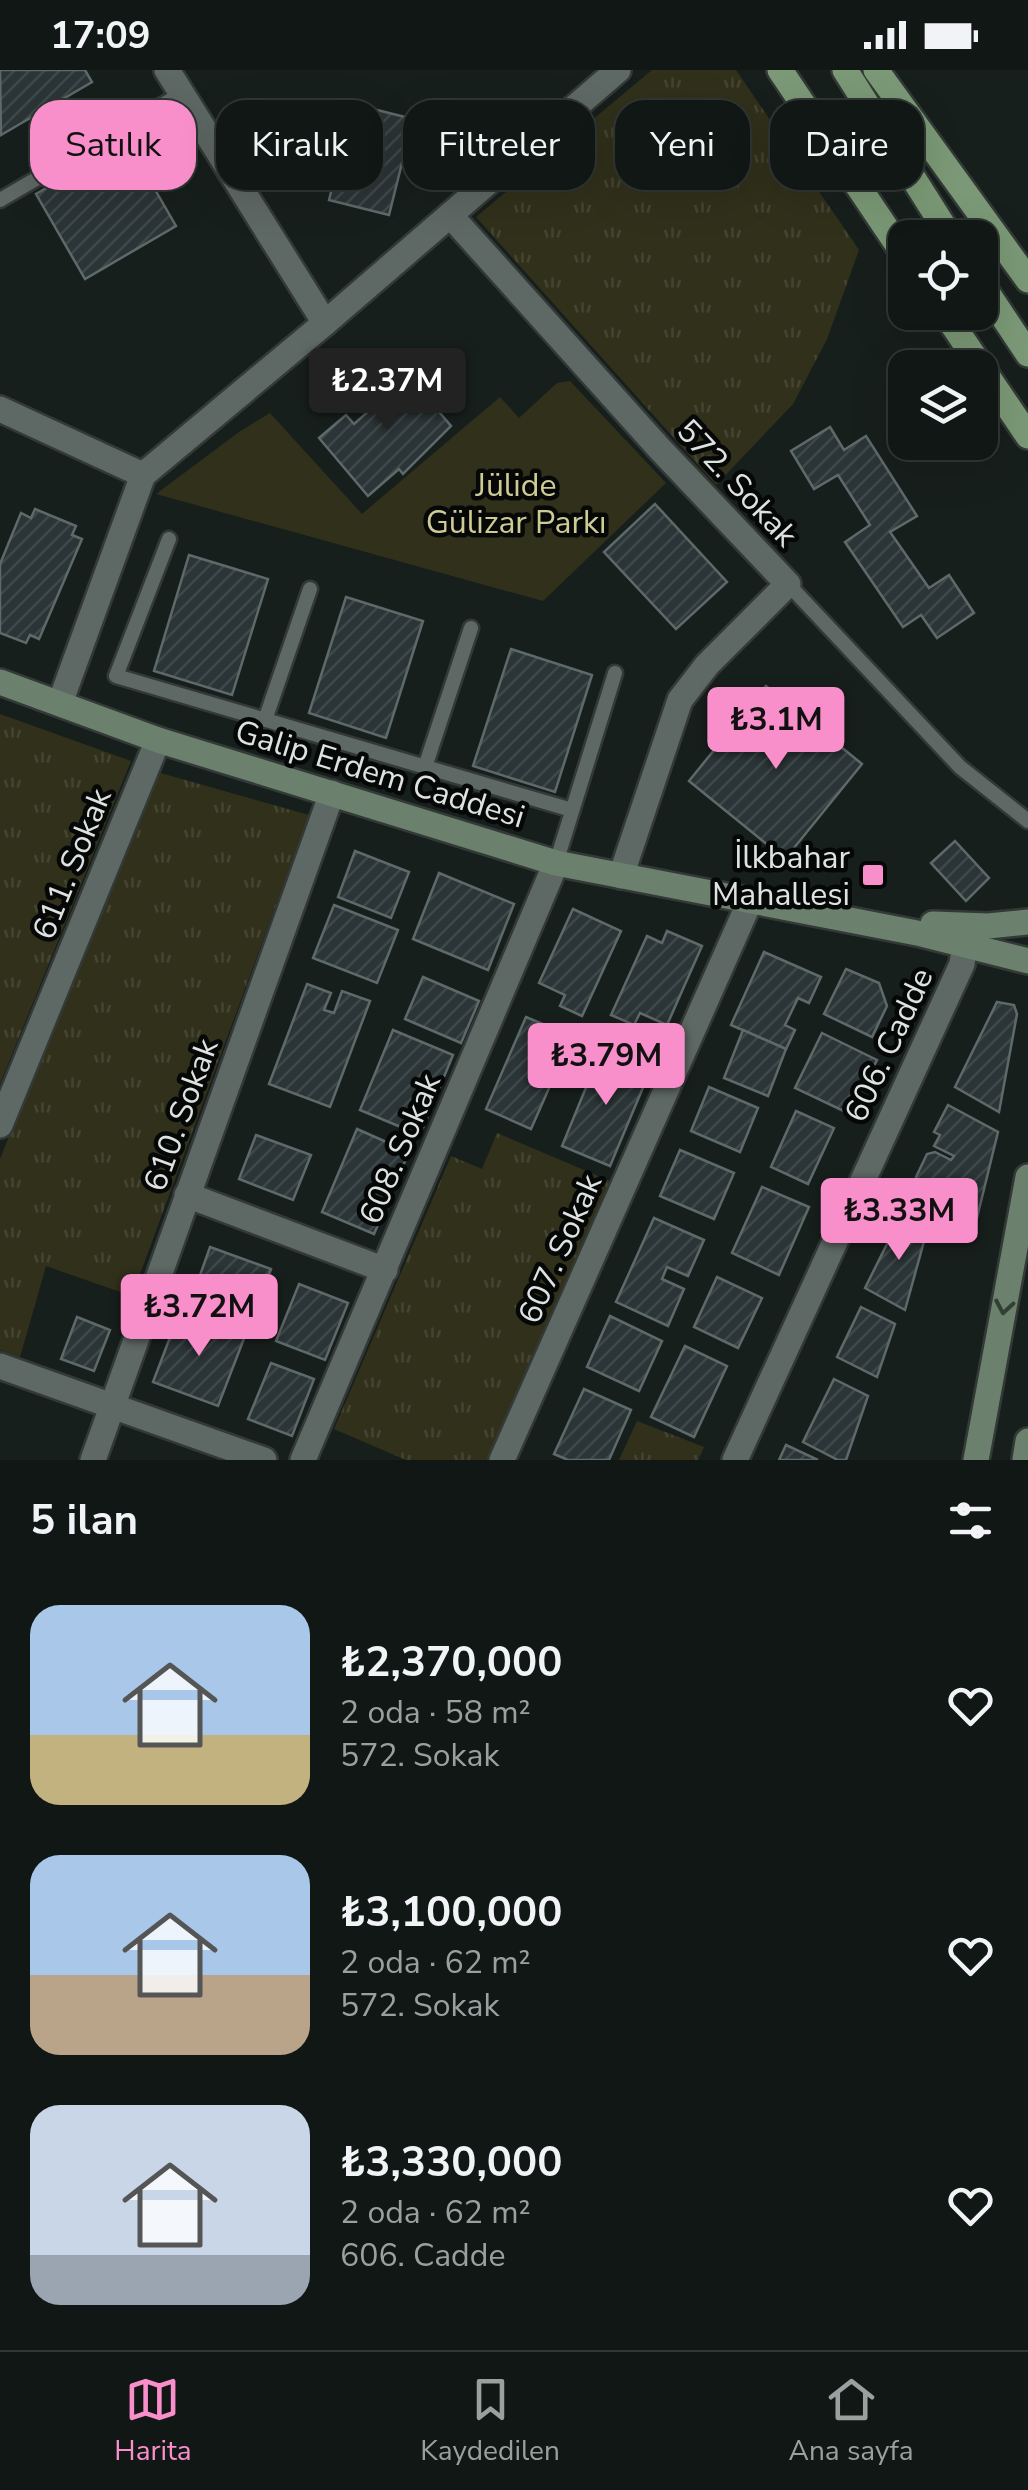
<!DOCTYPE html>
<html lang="tr">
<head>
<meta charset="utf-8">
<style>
  body { margin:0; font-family:"Nunito Sans",sans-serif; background:#1e2422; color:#f1f3f6; height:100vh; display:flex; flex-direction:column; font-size:38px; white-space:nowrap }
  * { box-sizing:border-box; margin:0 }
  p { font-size:32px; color:#9c9fa0 }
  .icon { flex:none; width:55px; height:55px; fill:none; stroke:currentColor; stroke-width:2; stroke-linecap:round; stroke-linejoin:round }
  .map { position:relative; height:1390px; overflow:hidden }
  .details { display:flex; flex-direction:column; background:#111715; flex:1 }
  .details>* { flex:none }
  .top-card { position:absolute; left:30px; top:30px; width:970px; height:90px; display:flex; gap:20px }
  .fabs { position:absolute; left:888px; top:150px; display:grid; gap:20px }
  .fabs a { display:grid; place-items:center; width:110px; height:110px; border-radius:20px; background:#111715; box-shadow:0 10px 40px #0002,0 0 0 2px #303634; font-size:50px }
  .price { position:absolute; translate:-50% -85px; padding:0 22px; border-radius:10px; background:#f98fca; color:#111; font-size:32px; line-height:65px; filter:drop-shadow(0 2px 5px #0008) }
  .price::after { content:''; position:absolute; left:50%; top:60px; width:30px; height:22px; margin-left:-15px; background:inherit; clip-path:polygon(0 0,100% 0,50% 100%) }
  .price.active { background:#222; color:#fff }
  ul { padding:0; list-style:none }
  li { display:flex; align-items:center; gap:30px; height:250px; padding:0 30px }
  li span { display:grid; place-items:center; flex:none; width:280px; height:200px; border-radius:30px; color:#555 }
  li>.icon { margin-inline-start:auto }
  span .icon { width:120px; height:120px; fill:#fffc; stroke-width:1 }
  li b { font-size:42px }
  h2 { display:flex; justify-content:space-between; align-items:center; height:120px; padding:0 30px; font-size:42px }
  .tag { padding:0 35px; border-radius:30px; background:#111715; box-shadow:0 10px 40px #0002,0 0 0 2px #303634; font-size:35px; line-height:90px }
  .tag.active { background:#f98fca; color:#111 }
  .status { display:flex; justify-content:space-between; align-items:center; height:70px; padding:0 50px; background:#111715; direction:ltr }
  .status svg { height:28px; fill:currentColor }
  .tabs { display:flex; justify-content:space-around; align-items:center; height:140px; border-top:2px solid #303634; background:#111715; font-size:28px; color:#9c9fa0 }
  .tabs a { display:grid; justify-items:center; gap:5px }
  .tabs .active { color:#f98fca }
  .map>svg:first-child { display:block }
  .grass { fill:url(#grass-tufts) }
  .park { fill:#31301b }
  .building { fill:url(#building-hatch); stroke:#5e696a; stroke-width:2.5 }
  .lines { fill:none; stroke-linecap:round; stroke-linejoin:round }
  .service-casing { stroke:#333937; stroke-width:19 }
  .minor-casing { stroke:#333937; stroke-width:30 }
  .secondary-casing { stroke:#333937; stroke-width:30 }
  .primary-casing { stroke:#333937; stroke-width:30 }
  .service { stroke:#5e6864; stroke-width:14 }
  .minor { stroke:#5e6864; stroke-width:25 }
  .secondary { stroke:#6c816d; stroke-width:25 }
  .primary { stroke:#7b9976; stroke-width:25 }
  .oneway { stroke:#333e35 }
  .poi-dot { fill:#f98fca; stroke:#050807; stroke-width:4 }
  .labels { text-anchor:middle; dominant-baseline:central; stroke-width:9; stroke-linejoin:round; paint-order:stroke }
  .street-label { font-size:32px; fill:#dee3e1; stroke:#050807 }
  .park-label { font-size:32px; fill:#cecb95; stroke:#050807 }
  .poi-label { font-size:32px; fill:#dee3e1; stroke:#050807; text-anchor:end }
</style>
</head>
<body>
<div class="status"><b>17:09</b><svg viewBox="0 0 49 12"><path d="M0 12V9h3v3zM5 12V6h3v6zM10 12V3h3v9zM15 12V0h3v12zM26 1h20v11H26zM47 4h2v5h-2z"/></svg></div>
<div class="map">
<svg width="1028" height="1390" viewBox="0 0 1028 1390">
  <defs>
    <pattern id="grass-tufts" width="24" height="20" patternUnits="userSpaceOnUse" patternTransform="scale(2.5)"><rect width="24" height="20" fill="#31301b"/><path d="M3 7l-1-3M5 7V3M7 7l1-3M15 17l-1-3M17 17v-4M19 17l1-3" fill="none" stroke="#454431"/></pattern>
    <pattern id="building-hatch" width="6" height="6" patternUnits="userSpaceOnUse" patternTransform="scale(2.5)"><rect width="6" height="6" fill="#2b3436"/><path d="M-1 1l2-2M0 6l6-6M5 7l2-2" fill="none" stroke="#3f4849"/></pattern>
  </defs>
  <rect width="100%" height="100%" fill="#171f1c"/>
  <g class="grass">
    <polygon points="652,0 736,0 859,180 827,269 793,334 716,415 476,147"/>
    <polygon points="0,644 131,691 0,1014"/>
    <polygon points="157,702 309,745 132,1226 46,1196 20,1287 0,1280 0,1089"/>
    <polygon points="497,1063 610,1111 491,1390 406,1390 334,1359 451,1086 482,1099"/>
    <polygon points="637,1351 704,1377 698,1390 619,1390"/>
  </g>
  <polygon class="park" points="570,311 666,413 543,531 156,424 239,362 270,343 362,444 500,327 519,348 557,313"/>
  <g class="building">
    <polygon points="0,0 85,0 92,12 1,65"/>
    <polygon points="353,34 413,49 389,145 329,130"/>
    <polygon points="127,71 176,156 85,209 36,124"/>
    <polygon points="400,296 451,356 403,404 399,399 368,426 319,368 346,345 354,354 378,333 369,323"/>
    <polygon points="830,357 844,380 866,366 917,446 890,462 929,518 949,505 974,543 937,568 921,545 903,557 845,472 870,455 838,405 814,419 791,381"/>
    <polygon points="655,434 727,512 676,559 604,482"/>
    <polygon points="35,439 76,456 72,465 82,469 39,569 30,565 26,573 0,563 0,494 21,443 31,448"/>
    <polygon points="189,485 268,509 232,625 154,601"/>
    <polygon points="346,527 423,551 386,668 309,643"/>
    <polygon points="511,579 592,605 555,722 473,696"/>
    <polygon points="766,616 862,694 785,789 689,711"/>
    <polygon points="955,771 989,808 966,831 931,793"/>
    <polygon points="355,781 409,802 391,848 338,827"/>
    <polygon points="439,803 514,834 488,900 413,869"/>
    <polygon points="334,835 398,860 377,913 313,888"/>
    <polygon points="573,839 621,861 582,946 560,936 565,925 539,913"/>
    <polygon points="667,861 702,876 667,955 640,943 634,955 611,945 647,866 662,873"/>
    <polygon points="764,882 821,907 809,933 798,928 785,955 795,960 786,979 731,955"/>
    <polygon points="846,899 879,913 887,936 872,967 824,944"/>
    <polygon points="423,907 479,931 461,973 405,949"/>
    <polygon points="307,914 331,923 324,940 334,943 342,921 370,931 330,1037 269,1014"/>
    <polygon points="997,932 1014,935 1017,944 999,1042 955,1017"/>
    <polygon points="526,947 572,966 531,1059 486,1039"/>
    <polygon points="393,960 453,985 420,1065 360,1040"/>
    <polygon points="743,960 786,979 768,1026 724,1008"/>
    <polygon points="822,963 877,990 850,1044 795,1018"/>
    <polygon points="601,981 650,1001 610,1096 562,1076"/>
    <polygon points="709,1017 758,1038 740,1082 691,1061"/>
    <polygon points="948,1035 998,1062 975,1156 922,1128 916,1107 927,1084 935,1082 951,1090 954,1086 934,1076 940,1065 934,1062"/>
    <polygon points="796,1041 834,1058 808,1114 771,1097"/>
    <polygon points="357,1059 409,1082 374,1164 322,1142"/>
    <polygon points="256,1065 311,1085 293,1130 239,1109"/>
    <polygon points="680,1080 734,1103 714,1149 660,1126"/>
    <polygon points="762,1117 809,1137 779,1205 732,1183"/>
    <polygon points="902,1144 928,1157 905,1240 865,1218"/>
    <polygon points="654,1148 704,1170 688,1206 667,1197 662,1209 684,1219 668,1256 616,1232"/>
    <polygon points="210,1177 271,1199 253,1250 192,1228"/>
    <polygon points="717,1207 762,1228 738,1278 694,1257"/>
    <polygon points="299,1214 348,1233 325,1290 276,1271"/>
    <polygon points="861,1237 895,1254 877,1307 837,1287"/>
    <polygon points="180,1241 245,1266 218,1336 153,1312"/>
    <polygon points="610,1246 662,1271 639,1321 587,1297"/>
    <polygon points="77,1247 110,1260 94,1301 61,1289"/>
    <polygon points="685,1276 727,1296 694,1367 651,1347"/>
    <polygon points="271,1293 314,1309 292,1366 248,1349"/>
    <polygon points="834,1309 868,1326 846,1390 838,1390 803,1372"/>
    <polygon points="584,1319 631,1340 609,1390 568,1390 554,1384"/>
    <polygon points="786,1375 818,1390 779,1390"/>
  </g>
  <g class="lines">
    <g class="service-casing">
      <g id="service">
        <polyline points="0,130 181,24"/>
        <polyline points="169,469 116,606 572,740"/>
        <polyline points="788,514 960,697 1028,751"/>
        <polyline points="265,650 310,519"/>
        <polyline points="425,697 471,558"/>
        <polyline points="556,793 615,603"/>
      </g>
    </g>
    <g class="minor-casing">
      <g id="minor">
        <polyline points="167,0 325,253"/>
        <polyline points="450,145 659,378 788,514 707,595 680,630 621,806"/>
        <polyline points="0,339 143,405"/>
        <polyline points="60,633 143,405 325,253 618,0"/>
        <polyline points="0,1055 158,670"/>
        <polyline points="187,1125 385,1200"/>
        <polyline points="0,1296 264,1390"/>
        <polyline points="93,1390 332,723"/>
        <polyline points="303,1390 556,793"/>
        <polyline points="502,1390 750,831"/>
        <polyline points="735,1390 962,894 967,857"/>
      </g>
    </g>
    <g class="secondary-casing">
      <g id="secondary">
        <polyline points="0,612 158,670 556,793 917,863 1028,891"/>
        <polyline points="933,854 988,856 1028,852"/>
        <polyline points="976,1390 1028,1107"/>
        <polyline points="1025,1390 1028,1371"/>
      </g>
    </g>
    <g class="primary-casing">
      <g id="primary">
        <polyline points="780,0 905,186"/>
        <polyline points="845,0 951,168"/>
        <polyline points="876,0 1028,210"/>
        <polyline points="980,212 1028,284"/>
        <polyline points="944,242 1028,366"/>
      </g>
    </g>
    <use href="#service" class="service"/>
    <use href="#minor" class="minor"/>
    <use href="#secondary" class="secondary"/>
    <use href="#primary" class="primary"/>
  </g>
  <defs><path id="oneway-chevron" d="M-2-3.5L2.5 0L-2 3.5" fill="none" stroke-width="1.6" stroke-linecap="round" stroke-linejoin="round" transform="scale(2.5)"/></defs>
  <use class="oneway" href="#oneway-chevron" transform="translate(1004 1237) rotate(100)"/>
  <rect class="poi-dot" x="861" y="793" width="24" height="24" rx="5"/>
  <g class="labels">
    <g class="street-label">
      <text transform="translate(737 413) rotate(47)">572. Sokak</text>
      <text transform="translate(380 704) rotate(17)">Galip Erdem Caddesi</text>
      <text transform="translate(72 794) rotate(-68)">611. Sokak</text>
      <text transform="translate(889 975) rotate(-65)">606. Cadde</text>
      <text transform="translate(181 1045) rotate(-70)">610. Sokak</text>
      <text transform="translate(400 1079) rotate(-67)">608. Sokak</text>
      <text transform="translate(560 1179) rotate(-66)">607. Sokak</text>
    </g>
    <g class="park-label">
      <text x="516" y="415">Jülide<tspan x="516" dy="37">Gülizar Parkı</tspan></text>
    </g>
    <g class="poi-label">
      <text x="850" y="787">İlkbahar<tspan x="850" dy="37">Mahallesi</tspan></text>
    </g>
  </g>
</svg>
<div class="fabs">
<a><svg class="icon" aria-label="locate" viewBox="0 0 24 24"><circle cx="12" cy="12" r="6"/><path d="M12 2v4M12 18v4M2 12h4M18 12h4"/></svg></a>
<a><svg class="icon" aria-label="layers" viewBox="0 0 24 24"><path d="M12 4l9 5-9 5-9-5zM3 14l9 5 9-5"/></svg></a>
</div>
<b class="price active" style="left:387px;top:363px">₺2.37M</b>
<b class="price" style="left:776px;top:702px">₺3.1M</b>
<b class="price" style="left:606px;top:1038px">₺3.79M</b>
<b class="price" style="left:899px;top:1193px">₺3.33M</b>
<b class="price" style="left:199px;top:1289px">₺3.72M</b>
<div class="top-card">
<a class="tag active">Satılık</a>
<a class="tag">Kiralık</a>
<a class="tag">Filtreler</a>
<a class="tag">Yeni</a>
<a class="tag">Daire</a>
</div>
</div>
<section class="details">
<h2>5 ilan<svg class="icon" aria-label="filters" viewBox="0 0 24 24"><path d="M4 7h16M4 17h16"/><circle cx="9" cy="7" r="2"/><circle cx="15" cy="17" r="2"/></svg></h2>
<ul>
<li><span style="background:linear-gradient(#a9c7e8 65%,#c2b280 0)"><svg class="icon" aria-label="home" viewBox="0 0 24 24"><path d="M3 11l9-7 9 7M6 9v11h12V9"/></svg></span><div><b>₺2,370,000</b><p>2 oda · 58 m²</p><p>572. Sokak</p></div><svg class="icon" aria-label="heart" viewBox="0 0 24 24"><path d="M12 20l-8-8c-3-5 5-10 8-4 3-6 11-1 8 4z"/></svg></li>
<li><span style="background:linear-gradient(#a9c7e8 60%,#b9a48a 0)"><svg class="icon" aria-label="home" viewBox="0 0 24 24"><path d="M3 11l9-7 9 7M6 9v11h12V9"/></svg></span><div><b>₺3,100,000</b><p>2 oda · 62 m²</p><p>572. Sokak</p></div><svg class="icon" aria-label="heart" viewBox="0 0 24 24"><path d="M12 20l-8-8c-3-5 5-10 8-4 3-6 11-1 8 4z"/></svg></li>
<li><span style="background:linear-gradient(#c9d6e8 75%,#9aa5b1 0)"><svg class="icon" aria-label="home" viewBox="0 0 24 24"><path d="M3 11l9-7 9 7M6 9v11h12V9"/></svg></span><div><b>₺3,330,000</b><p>2 oda · 62 m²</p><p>606. Cadde</p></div><svg class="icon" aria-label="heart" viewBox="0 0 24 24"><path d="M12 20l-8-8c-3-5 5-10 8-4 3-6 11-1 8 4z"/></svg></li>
</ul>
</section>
<nav class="tabs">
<a class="active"><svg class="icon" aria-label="map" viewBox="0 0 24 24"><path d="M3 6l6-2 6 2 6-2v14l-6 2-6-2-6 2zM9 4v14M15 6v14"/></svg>Harita</a>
<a><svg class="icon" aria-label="saved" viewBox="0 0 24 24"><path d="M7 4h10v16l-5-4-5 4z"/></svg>Kaydedilen</a>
<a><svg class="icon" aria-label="home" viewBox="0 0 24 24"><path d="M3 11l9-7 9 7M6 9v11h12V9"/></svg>Ana sayfa</a>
</nav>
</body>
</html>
